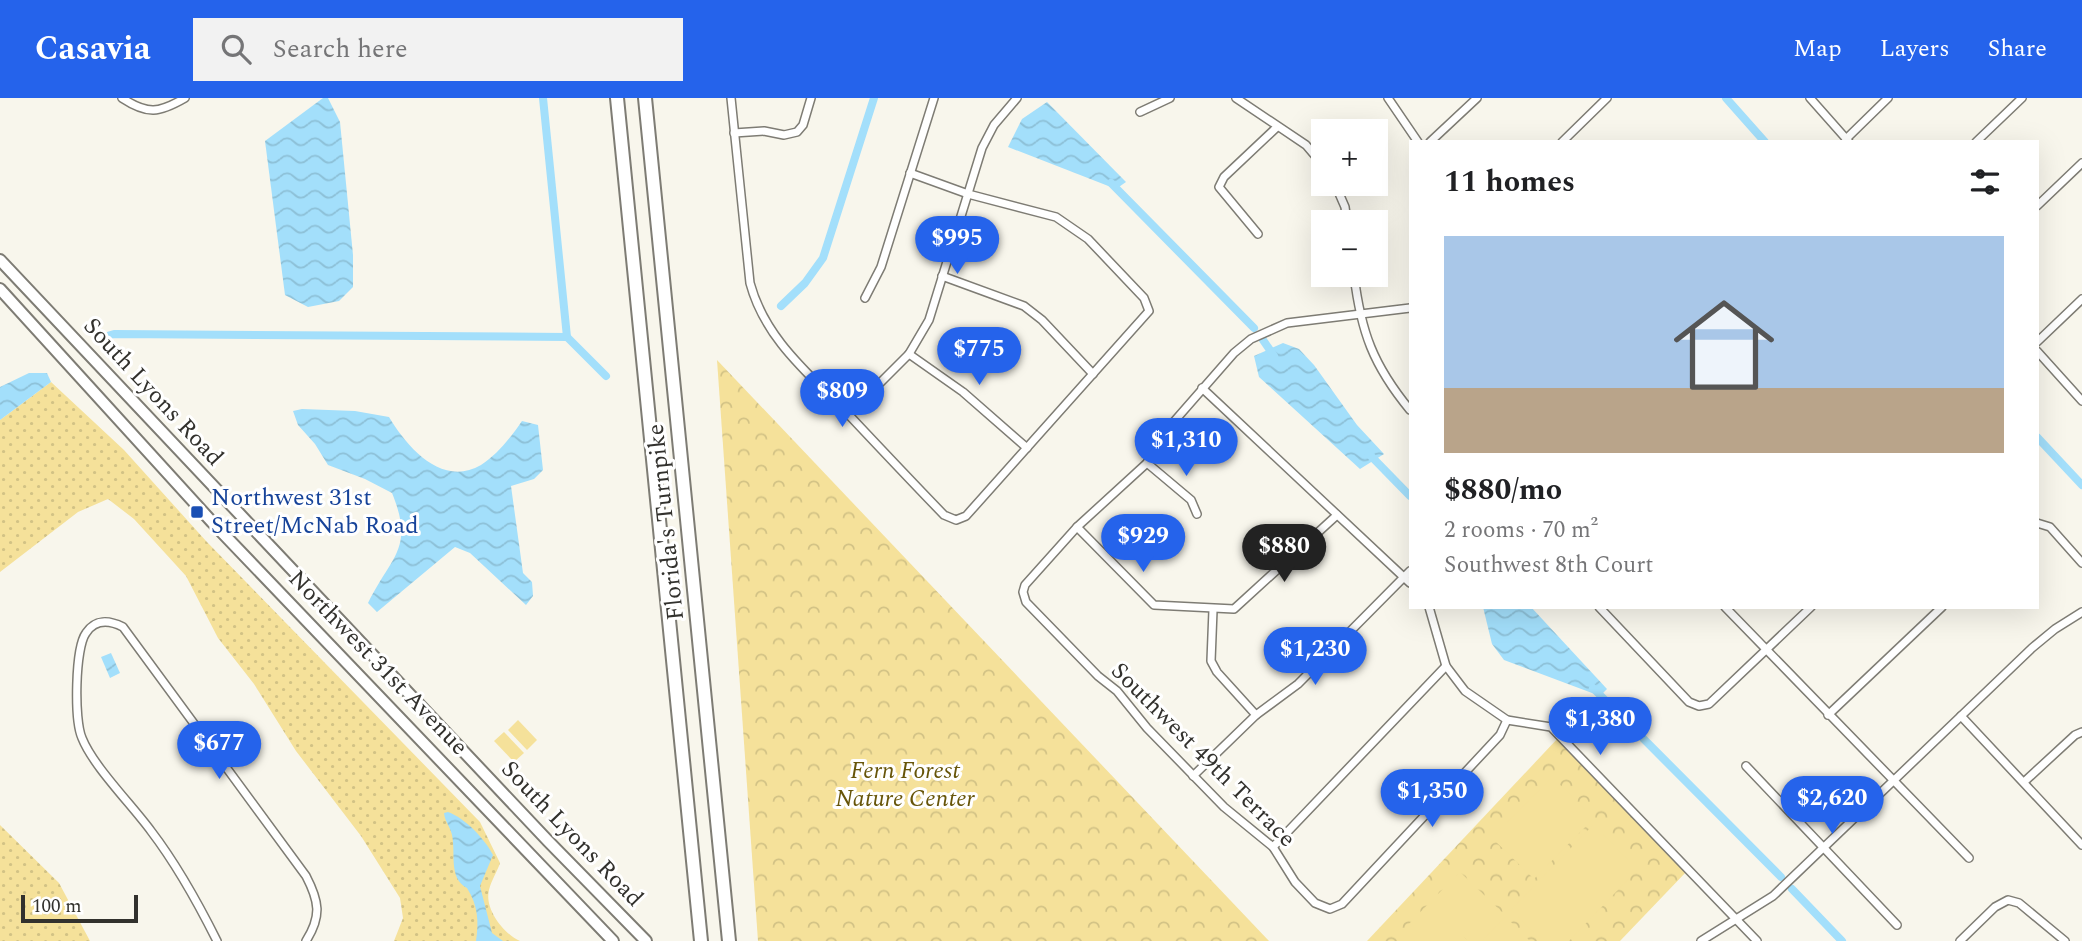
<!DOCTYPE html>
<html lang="en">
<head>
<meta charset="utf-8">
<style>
  body { margin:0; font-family:Spectral,serif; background:#f2f2f2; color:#202124; height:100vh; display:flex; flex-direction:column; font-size:26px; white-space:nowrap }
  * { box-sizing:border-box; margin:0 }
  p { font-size:23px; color:#757577 }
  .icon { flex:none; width:38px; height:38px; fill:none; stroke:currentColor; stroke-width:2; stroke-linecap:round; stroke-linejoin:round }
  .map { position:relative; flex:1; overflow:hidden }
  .sheet { position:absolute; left:1409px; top:42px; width:630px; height:469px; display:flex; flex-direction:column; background:#fff; border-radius:0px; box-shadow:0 7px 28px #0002 }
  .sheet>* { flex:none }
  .controls { position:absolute; left:1311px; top:21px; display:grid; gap:14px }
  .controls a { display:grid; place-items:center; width:77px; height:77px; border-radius:0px; background:#fff; box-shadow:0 7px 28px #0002; font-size:35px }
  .scale { position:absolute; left:21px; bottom:18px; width:117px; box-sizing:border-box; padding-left:7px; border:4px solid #32312d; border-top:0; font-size:19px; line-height:24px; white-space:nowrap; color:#32312d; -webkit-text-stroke:5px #fff; paint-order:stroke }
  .price { position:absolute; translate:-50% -60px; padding:0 16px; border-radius:24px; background:#2563eb; color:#fff; font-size:23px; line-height:46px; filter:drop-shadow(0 2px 4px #0008) }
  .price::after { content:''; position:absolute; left:50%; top:42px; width:21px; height:16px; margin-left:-10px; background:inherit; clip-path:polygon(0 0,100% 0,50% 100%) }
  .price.current { background:#222; color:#fff }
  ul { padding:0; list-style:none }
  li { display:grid; align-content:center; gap:14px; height:371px; padding:0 35px }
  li+li { border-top:2px solid #e0e0e0 }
  li span { display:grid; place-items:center; height:217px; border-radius:0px; color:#555 }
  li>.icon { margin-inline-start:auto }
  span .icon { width:126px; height:126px; fill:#fffc; stroke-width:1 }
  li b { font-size:30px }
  h2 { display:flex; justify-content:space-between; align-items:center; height:84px; padding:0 35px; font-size:30px }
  header { display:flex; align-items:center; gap:42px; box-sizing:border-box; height:98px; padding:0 35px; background:#2563eb; color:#fff }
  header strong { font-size:33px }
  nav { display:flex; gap:38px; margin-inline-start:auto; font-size:24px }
  .search { width:490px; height:63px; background:#f2f2f2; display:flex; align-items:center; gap:18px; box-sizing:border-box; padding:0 24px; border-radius:0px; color:#757577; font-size:26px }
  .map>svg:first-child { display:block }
  .grass { fill:url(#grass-dots) }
  .park { fill:url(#park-crowns) }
  .pitch { fill:#f5e19a }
  .water { fill:url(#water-waves) }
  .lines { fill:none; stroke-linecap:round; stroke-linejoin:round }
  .canal { stroke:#a3dffb; stroke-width:8 }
  .street-casing { stroke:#7e7c74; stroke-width:10 }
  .primary-casing { stroke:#7e7c74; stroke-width:14 }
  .highway-casing { stroke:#7e7c74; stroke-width:16 }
  .street { stroke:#fff; stroke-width:7 }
  .primary { stroke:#fff; stroke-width:10 }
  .highway { stroke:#fff; stroke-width:12 }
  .transit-dot { fill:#1a4fb4; stroke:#fff; stroke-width:2.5 }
  .labels { text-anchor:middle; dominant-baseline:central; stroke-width:6; stroke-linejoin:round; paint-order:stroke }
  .street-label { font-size:24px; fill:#32312d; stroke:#fff }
  .transit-label { font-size:24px; fill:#164399; stroke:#fff; text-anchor:start }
  .park-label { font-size:24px; font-style:italic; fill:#675509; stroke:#fff }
</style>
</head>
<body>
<header>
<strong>Casavia</strong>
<div class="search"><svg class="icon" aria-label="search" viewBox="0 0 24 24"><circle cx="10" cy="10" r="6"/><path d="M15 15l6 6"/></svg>Search here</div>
<nav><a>Map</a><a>Layers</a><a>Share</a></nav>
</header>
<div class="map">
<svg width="2082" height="843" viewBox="0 0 2082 843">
  <defs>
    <pattern id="grass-dots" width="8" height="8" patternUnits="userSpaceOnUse" patternTransform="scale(1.75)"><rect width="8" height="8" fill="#f5e19a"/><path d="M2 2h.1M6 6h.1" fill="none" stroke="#d2c285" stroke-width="1.8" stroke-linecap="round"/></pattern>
    <pattern id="park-crowns" width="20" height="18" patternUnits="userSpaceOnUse" patternTransform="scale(1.75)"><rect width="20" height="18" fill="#f5e19a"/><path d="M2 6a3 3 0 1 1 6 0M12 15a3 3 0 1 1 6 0" fill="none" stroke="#d2c285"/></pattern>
    <pattern id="water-waves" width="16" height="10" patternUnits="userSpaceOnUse" patternTransform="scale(1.75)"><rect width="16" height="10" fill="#a3dffb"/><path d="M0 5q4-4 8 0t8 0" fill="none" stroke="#8dc0d7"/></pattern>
  </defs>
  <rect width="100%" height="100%" fill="#f8f6ec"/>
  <g class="grass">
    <path d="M51,284L124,352L206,443L480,724L500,765C497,774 491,783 489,792C484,811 504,836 520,843H394L403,820L400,800L361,738L296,653L254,586L218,540L186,478L134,421L108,401L78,414L0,474V322Z"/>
    <polygon points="0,727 59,785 90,843 0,843"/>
  </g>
  <g class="park">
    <polygon points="717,262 1269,843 758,843"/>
    <polygon points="1559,639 1687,773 1620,843 1367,843"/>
  </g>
  <g class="pitch">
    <polygon points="518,622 537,642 527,652 508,632"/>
    <polygon points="504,634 524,655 514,664 494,643"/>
    <polygon points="1552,679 1594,720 1534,781 1492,740"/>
    <polygon points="1593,727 1638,771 1569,843 1543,843 1511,812"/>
    <polygon points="1460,774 1503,815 1476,842 1434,800"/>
    <polygon points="1430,804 1468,843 1415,843 1404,831"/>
    <polygon points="1505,819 1506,819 1530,843 1482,843"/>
  </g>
  <g class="water">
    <polygon points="323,0 328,0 340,24 353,157 353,189 339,203 308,209 285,197 265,43"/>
    <polygon points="1047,4 1126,84 1116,91 1008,49 1022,21"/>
    <polygon points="1283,245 1299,251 1314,267 1357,327 1384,356 1360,371 1259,279 1254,258"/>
    <polygon points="29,275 47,275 51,284 0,322 0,289"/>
    <path d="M302,311L355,313L389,319C407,349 442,390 481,367C497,357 511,339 522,323L538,327L543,372L534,381L511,388L523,475L532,484L533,498L526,507L470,455L455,449L377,514L368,505C391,458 415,451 392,395L365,381L328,367L315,346L298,327L293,313Z"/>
    <polygon points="1483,509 1531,509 1607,591 1600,598 1504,562 1492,546"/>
    <polygon points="111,555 120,575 110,580 101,559"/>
    <path d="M448,714C465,720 485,741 493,757L480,788L492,835L503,843H476C479,824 478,807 467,790C448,780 456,755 452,737C450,728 445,724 444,715Z"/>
  </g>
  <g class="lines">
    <g class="canal">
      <polyline points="543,0 567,239"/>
      <polyline points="1726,0 1765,44"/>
      <polyline points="1111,85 1254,230"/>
      <polyline points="781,208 805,185 823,160 874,0"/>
      <polyline points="97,241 114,236 567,239 606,278"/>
      <polyline points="1263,242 1274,258"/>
      <polyline points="2037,339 2082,387"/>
      <polyline points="1368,355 1410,398"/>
      <polyline points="1593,590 1781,779"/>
      <polyline points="1792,791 1842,843"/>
    </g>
    <g class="street-casing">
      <g id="street">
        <path d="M122,0C148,17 159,15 185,0"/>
        <path d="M731,0L750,185C765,241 809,276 848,316C880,350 912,384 944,417L956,422L966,418L1149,213L1144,200L1088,141L1056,119L968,96L910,75"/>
        <polyline points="1236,0 1306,47 1323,67"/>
        <polyline points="1388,0 1418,44"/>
        <polyline points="1810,0 1849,44"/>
        <polyline points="1140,14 1170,0"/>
        <polyline points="734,35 764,33 784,37 797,34 803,27 811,0"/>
        <polyline points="1846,41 1888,0"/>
        <polyline points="1430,44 1477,0"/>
        <polyline points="1562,44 1607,0"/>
        <polyline points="1976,44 2022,0"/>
        <polyline points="1335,86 1345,109 1347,124"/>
        <polyline points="2037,108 2082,65"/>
        <polyline points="1258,136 1219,89 1224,79 1277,29"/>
        <path d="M1354,177C1361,234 1373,267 1410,312"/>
        <polyline points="942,178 1024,208 1042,222 1093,276"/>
        <polyline points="865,200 881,169 934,0"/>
        <polyline points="1410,210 1287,225 1251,241 1234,255 1171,327 1147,365 1077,429 1025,487 1023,494 1026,504 1098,578 1117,593 1147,630 1224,709 1273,749 1295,784 1315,805 1330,811 1342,806 1500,637 1507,622"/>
        <polyline points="2037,244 2082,201"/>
        <polyline points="2037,253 2082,303"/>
        <polyline points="909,256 963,294 1027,350"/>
        <polyline points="1202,290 1410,485"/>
        <polyline points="848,317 909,256 929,222 982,50 994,27 1017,0"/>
        <polyline points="1147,365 1191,402 1197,416"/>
        <polyline points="2037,425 2050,429 2082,465"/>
        <polyline points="1077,429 1154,507 1234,511 1337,417"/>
        <polyline points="1429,509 1446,568 1465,593 1507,622 1551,629 1757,843"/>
        <polyline points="1599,509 1689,604 1699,608 1709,606 1811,509"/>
        <polyline points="1725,509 1969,760"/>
        <polyline points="1213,512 1211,563 1217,574 1256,617"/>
        <polyline points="1828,617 1942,509"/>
        <polyline points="1961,618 2082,747"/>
        <polyline points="1746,668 1897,827"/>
        <polyline points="1193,678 1256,617 1298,586 1410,473"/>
        <polyline points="2024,684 2075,637 2082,634"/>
        <polyline points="1273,749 1446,568"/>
        <path d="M217,843C198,805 177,767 151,733C132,707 93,668 82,640C74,622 75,550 86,535C95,521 109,522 123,529L306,778C319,803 322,818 306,843"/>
        <polyline points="1701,843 1773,798 2032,550 2055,531 2082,514"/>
        <polyline points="1960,843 1995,809 2008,802 2019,805 2065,843"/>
      </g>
    </g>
    <g class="primary-casing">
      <g id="primary">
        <polyline points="0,162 548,743 646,843"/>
        <polyline points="0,191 212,424 613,843"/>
      </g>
    </g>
    <g class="highway-casing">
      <g id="highway">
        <polyline points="617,0 701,843"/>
        <polyline points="645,0 729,843"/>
      </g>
    </g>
    <use href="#street" class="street"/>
    <use href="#primary" class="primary"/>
    <use href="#highway" class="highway"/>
  </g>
  <rect class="transit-dot" x="190" y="407" width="14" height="14" rx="3.5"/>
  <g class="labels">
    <g class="street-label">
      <text transform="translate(153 294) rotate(47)">South Lyons Road</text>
      <text transform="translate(666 424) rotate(-96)">Florida's Turnpike</text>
      <text transform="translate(378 565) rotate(46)">Northwest 31st Avenue</text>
      <text transform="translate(1203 657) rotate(45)">Southwest 49th Terrace</text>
      <text transform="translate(572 736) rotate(46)">South Lyons Road</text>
    </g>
    <g class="transit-label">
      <text x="211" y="400">Northwest 31st<tspan x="211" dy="28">Street/McNab Road</tspan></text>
    </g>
    <g class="park-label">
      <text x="905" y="673">Fern Forest<tspan x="905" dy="28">Nature Center</tspan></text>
    </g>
  </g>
</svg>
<div class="controls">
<a>+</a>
<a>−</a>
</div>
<div class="scale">100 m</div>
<b class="price" style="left:957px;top:178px">$995</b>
<b class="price" style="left:979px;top:289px">$775</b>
<b class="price" style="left:842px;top:331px">$809</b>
<b class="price" style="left:1186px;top:380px">$1,310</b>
<b class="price" style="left:1143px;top:476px">$929</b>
<b class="price current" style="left:1284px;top:486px">$880</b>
<b class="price" style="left:1315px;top:589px">$1,230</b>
<b class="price" style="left:1600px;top:659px">$1,380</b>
<b class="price" style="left:219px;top:683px">$677</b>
<b class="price" style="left:1432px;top:731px">$1,350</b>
<b class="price" style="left:1832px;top:738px">$2,620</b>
<section class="sheet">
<h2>11 homes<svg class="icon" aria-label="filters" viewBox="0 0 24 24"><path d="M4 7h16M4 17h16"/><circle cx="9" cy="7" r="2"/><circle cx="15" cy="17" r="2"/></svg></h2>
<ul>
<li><span style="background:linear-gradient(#a9c7e8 70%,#b9a48a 0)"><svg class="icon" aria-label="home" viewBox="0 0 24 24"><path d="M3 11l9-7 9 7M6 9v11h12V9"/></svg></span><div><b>$880/mo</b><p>2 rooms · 70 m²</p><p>Southwest 8th Court</p></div></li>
</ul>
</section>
</div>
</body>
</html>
